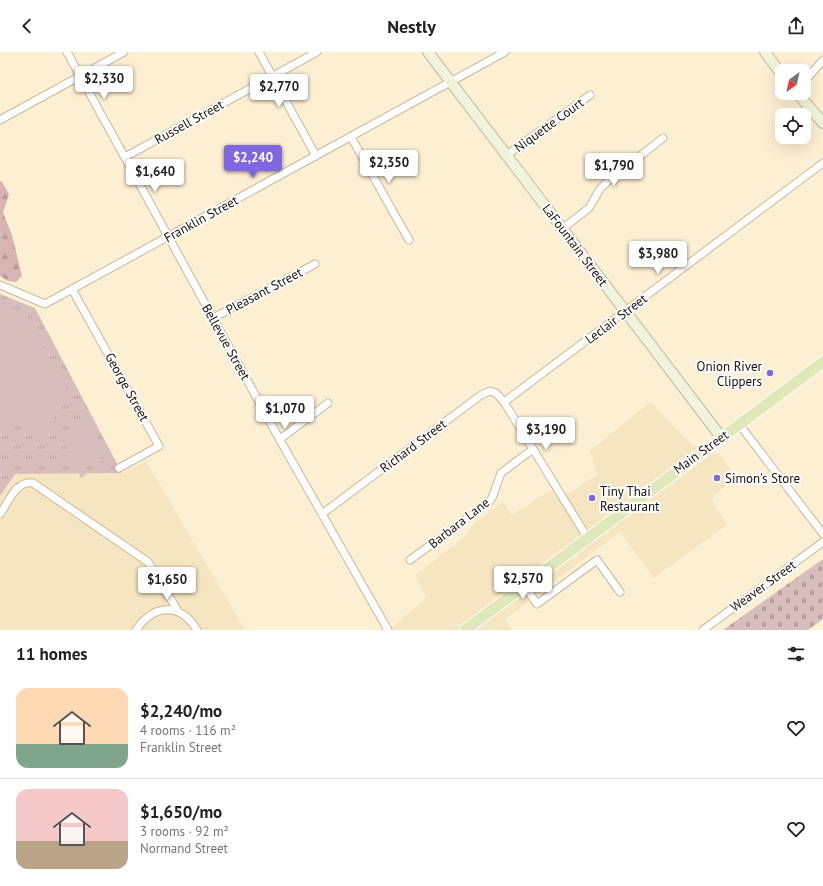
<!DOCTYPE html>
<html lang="en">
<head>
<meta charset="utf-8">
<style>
  body { margin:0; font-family:"PT Sans",sans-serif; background:#f2f2f2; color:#202124; height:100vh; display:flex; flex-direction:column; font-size:15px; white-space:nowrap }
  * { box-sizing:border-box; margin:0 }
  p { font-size:13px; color:#757577 }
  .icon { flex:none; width:22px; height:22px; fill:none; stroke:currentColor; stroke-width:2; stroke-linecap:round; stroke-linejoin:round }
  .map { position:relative; height:578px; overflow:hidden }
  .sheet { display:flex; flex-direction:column; background:#fff; flex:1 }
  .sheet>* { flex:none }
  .needle { width:26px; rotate:213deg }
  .buttons { position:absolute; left:775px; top:12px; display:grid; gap:8px }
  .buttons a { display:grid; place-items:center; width:36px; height:36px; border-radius:8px; background:#fff; box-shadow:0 4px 16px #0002; font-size:20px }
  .price { position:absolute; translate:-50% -34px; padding:0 9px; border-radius:4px; background:#fff; color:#222; font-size:13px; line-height:26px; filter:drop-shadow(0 1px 2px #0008) }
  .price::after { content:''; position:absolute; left:50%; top:24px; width:12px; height:9px; margin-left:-6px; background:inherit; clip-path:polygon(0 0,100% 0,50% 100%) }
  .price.on { background:#7f67e2; color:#fff }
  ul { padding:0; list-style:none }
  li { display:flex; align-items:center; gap:12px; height:100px; padding:0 16px }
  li+li { border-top:1px solid #e0e0e0 }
  li span { display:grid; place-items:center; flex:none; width:112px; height:80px; border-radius:12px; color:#555 }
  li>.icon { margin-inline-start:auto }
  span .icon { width:48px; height:48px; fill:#fffc; stroke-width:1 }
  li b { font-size:17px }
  h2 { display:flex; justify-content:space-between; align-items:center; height:48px; padding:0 16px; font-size:17px }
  header { display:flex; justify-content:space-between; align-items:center; height:52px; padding:0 16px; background:#fff; font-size:18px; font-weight:600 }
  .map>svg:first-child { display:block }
  .built { fill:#f6e5c1 }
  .grass { fill:url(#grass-tufts) }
  .forest { fill:url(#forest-firs) }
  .cemetery { fill:url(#cemetery-stones) }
  .pitch { fill:#d7bebc }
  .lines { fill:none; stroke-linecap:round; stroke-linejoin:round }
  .street-casing { stroke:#c7b99e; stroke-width:9 }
  .secondary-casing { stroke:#c7b99e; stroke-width:12 }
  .primary-casing { stroke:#fff; stroke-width:13 }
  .street { stroke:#fff; stroke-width:7 }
  .secondary { stroke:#f0f4dc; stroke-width:10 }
  .primary { stroke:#e0e8b9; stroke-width:11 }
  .poi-dot { fill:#7f67e2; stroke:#fdfdfd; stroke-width:1.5 }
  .labels { text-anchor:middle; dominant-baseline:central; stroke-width:4; stroke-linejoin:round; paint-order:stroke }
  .street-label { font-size:13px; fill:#181309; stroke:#fdfdfd }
  .poi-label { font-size:13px; fill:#181309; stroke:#fdfdfd; text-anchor:start }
</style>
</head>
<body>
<header><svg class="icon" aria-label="back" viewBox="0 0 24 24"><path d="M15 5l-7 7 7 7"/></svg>Nestly<svg class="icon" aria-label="share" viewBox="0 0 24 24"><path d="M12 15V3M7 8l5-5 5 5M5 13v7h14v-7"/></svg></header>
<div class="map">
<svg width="823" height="578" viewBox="0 0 823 578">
  <defs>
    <pattern id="grass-tufts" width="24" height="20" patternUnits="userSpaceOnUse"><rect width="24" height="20" fill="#d7bebc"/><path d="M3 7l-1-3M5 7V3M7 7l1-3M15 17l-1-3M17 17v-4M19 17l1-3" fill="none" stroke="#b8a2a0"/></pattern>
    <pattern id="forest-firs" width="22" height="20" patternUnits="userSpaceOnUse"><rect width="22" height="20" fill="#d7b4b1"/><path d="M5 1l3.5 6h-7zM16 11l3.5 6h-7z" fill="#b89a97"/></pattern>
    <pattern id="cemetery-stones" width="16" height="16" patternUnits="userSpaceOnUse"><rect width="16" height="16" fill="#d7bebc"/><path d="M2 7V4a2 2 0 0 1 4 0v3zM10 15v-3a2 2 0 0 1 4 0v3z" fill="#b8a2a0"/></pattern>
  </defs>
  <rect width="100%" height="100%" fill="#fdefd2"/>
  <g class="built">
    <polygon points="650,350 691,392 720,403 736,426 711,446 727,473 654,526 620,480 505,567 512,578 389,578 426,546 415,523 466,484 473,472 503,450 512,463 550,439 570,441 597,423 590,399"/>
    <polygon points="146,409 245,578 0,578 0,444 15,422 122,421"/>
  </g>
  <polygon class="grass" points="0,242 35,256 122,421 15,422 0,444"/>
  <polygon class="forest" points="0,129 2,130 9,142 3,161 12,183 22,224 16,230 8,229 0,224"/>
  <polygon class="cemetery" points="823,507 823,567 808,578 723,578"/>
  <g class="pitch">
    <polygon points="0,250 23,259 70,342 45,380 0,367"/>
    <polygon points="88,368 95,380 67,396 60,384"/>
    <polygon points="98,387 107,403 83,417 86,422 81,426 78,420 80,418 71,402"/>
  </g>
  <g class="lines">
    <g class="street-casing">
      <g id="street">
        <polyline points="67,0 281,390 388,578"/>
        <polyline points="259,0 316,104"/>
        <polyline points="804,30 823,8"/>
        <polyline points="0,68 124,0"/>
        <polyline points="351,85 409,188"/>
        <polyline points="507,103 590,43"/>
        <polyline points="125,105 317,0"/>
        <polyline points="562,177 589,156 600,137 609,128 663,86"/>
        <polyline points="0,233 45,252 505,0"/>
        <polyline points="72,237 159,394 119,416"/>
        <polyline points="213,266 315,212"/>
        <polyline points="504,350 823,111"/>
        <polyline points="739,372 823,482"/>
        <polyline points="280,387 328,351"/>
        <path d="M0,462C8,451 16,428 33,431L148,510L178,559"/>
        <polyline points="322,462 481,343 490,339 496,341 504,350 587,485"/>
        <polyline points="410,508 488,451 492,446 501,421 533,397"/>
        <polyline points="524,533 537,552 597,508 620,540"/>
        <path d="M136,578C154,552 180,550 197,578"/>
        <polyline points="703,578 823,490"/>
      </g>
    </g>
    <g class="secondary-casing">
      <g id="secondary">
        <polyline points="428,0 721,385"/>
        <polyline points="765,0 782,23"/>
        <polyline points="797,41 823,71"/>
      </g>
    </g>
    <g class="primary-casing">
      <polyline id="primary" points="465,578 823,310"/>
    </g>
    <use href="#street" class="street"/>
    <use href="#secondary" class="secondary"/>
    <use href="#primary" class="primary"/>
  </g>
  <g class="poi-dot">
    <circle cx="770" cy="321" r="4"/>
    <circle cx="717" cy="426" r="4"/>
    <circle cx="592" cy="446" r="4"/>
  </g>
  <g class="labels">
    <g class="street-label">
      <text transform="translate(189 70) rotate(-29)">Russell Street</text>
      <text transform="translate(549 73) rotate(-36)">Niquette Court</text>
      <text transform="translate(201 167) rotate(-29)">Franklin Street</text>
      <text transform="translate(575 193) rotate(53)">LaFountain Street</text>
      <text transform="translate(264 239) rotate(-28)">Pleasant Street</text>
      <text transform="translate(616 267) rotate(-37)">Leclair Street</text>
      <text transform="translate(226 290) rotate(61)">Bellevue Street</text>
      <text transform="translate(127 335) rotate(61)">George Street</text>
      <text transform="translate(413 394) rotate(-37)">Richard Street</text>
      <text transform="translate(701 400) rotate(-36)">Main Street</text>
      <text transform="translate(459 471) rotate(-38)">Barbara Lane</text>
      <text transform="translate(763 534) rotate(-36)">Weaver Street</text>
    </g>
    <g class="poi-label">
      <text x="762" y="314" text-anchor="end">Onion River<tspan x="762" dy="15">Clippers</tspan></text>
      <text x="725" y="426">Simon's Store</text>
      <text x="600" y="439">Tiny Thai<tspan x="600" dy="15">Restaurant</tspan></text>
    </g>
  </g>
</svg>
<div class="buttons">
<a><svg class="needle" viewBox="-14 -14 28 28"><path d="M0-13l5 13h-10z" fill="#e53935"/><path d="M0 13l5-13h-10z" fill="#757577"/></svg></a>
<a><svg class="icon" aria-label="locate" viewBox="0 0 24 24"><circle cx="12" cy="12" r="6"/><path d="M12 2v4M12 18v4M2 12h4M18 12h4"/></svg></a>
</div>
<b class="price" style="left:104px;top:48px">$2,330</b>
<b class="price" style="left:279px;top:56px">$2,770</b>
<b class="price on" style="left:253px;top:127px">$2,240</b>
<b class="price" style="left:389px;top:132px">$2,350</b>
<b class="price" style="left:614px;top:135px">$1,790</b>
<b class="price" style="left:155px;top:141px">$1,640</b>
<b class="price" style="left:658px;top:223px">$3,980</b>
<b class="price" style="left:285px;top:378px">$1,070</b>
<b class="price" style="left:546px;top:399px">$3,190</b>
<b class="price" style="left:523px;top:548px">$2,570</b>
<b class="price" style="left:167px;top:549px">$1,650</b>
</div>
<section class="sheet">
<h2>11 homes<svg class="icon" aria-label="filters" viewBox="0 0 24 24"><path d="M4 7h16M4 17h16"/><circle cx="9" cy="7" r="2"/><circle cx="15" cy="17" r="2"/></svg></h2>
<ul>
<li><span style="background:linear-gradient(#ffd9b3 70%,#7fa58c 0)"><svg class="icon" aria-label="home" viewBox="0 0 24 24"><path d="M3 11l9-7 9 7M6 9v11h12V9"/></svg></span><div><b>$2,240/mo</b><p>4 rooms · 116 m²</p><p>Franklin Street</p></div><svg class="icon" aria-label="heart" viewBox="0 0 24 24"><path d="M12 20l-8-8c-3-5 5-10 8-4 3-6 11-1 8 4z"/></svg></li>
<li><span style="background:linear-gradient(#f6c9c9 65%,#b9a48a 0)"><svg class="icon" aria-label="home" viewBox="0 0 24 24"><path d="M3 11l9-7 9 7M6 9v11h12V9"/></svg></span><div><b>$1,650/mo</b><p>3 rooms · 92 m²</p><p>Normand Street</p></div><svg class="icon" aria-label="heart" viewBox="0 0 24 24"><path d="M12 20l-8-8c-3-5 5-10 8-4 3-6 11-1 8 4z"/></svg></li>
</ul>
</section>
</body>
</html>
